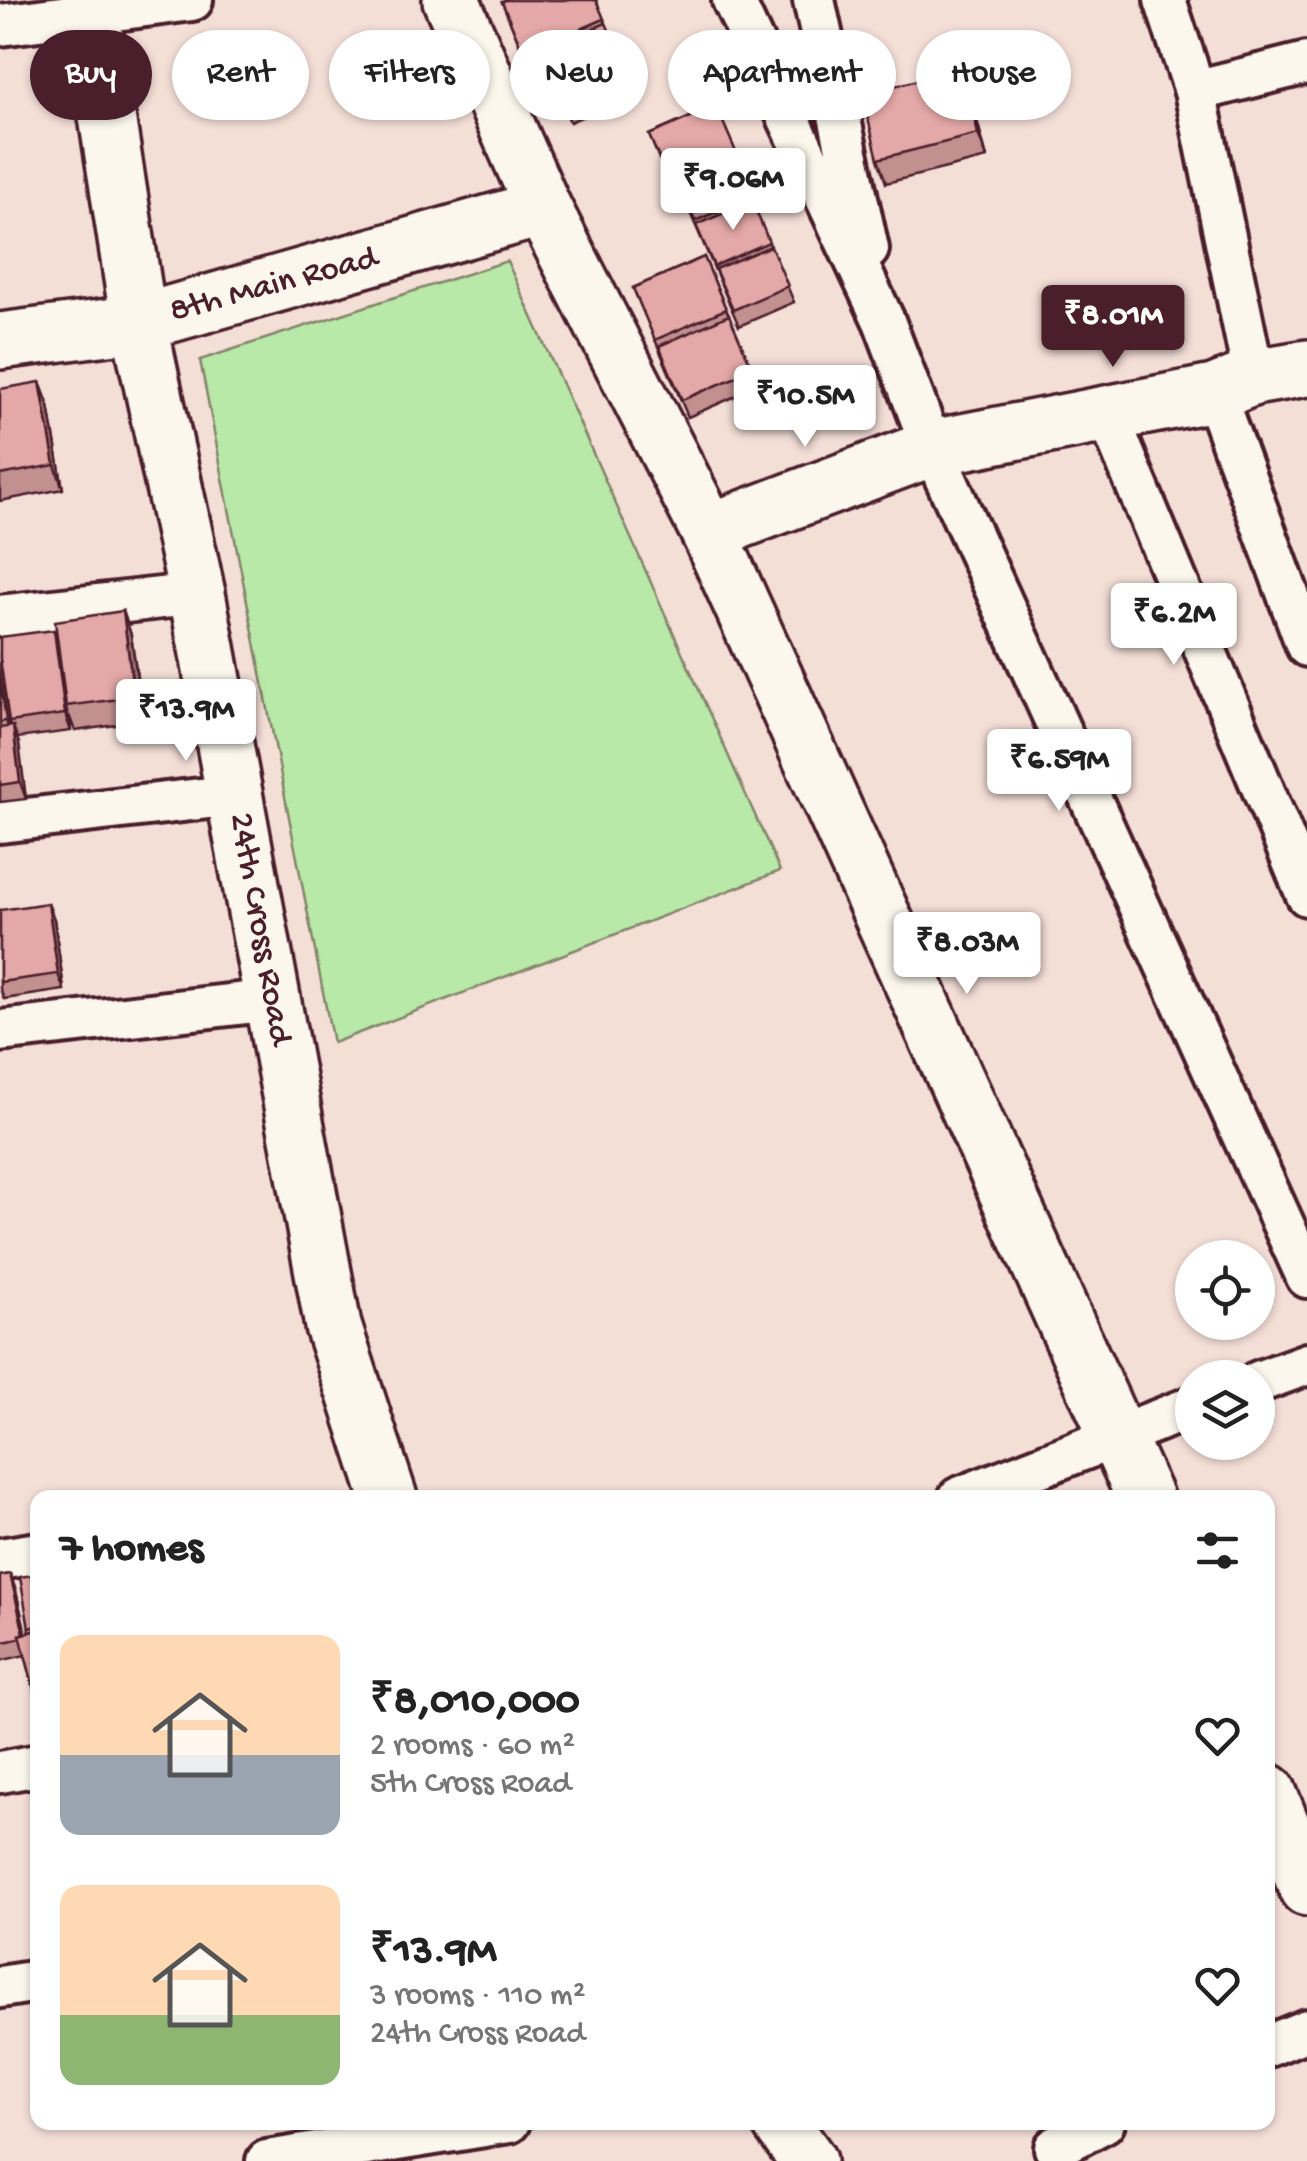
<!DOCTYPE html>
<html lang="en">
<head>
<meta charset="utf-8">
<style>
  body { margin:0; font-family:"Gochi Hand",sans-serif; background:#f6f6f6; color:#222; height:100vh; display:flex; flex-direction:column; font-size:38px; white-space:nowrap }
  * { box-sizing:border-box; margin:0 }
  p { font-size:32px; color:#767676 }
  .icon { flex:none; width:55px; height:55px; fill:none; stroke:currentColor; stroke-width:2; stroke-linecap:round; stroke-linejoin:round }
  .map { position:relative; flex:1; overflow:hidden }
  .panel { position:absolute; left:30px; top:1490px; width:1245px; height:640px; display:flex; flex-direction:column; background:#fff; border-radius:20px; box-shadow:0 2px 8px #0004 }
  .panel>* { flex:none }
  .banner { position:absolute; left:30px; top:30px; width:1248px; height:90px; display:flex; gap:20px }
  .controls { position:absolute; left:1175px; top:1240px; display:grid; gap:20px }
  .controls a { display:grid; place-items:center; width:100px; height:100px; border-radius:50%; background:#fff; box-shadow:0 2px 8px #0004; font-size:50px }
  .price { position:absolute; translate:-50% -85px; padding:0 22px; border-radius:10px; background:#fff; color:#222; font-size:32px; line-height:65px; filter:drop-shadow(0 2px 5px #0008) }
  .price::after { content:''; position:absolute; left:50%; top:60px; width:30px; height:22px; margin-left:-15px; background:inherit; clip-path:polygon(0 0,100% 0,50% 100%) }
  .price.selected { background:#4a1f2b; color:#fff }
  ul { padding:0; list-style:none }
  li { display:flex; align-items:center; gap:30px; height:250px; padding:0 30px }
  li span { display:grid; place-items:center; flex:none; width:280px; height:200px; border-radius:20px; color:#555 }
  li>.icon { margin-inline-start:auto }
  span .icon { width:120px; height:120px; fill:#fffc; stroke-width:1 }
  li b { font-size:42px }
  h2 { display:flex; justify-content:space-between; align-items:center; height:120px; padding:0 30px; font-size:42px }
  .chip { padding:0 35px; border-radius:45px; background:#fff; box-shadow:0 2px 8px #0004; font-size:35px; line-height:90px }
  .chip.selected { background:#4a1f2b; color:#fff }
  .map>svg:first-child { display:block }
  .green { fill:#b9e9a8; stroke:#82846a; stroke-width:2.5 }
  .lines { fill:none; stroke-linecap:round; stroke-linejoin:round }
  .street-casing { stroke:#4a1f2b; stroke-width:48 }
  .secondary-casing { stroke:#4a1f2b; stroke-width:62 }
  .street { stroke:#fbf7ec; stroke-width:40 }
  .secondary { stroke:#fbf7ec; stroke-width:55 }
  .wall { fill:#c39090; stroke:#4a1f2b; stroke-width:2.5 }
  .shaded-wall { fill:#9f7675; stroke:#4a1f2b; stroke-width:2.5 }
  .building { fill:#e3a8a7; stroke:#4a1f2b; stroke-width:2.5 }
  .labels { text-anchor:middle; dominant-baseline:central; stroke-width:8; stroke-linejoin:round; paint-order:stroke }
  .street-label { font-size:35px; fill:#4a1f2b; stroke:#fbf7ec }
</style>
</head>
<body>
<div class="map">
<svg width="1307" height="2161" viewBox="0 0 1307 2161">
  <rect width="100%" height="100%" fill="#f4dfd7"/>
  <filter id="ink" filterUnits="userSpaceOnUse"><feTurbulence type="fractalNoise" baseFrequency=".01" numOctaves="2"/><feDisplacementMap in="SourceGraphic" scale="20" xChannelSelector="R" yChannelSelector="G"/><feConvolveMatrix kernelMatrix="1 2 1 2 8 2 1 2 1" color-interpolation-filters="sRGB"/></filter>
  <g filter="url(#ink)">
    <polygon class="green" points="507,261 780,871 333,1043 200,360"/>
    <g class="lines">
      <g class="street-casing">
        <g id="street">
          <polyline points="733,0 884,321 932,448 1307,1277"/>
          <polyline points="814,0 868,249"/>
          <polyline points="1165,0 1195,91 1254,377"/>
          <polyline points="0,25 192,0"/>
          <polyline points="1195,91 1307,63"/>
          <polyline points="1214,393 1307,646"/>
          <polyline points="1107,414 1307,895"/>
          <polyline points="0,616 197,594"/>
          <polyline points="0,822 235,795"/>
          <polyline points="0,1031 272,1000"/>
          <polyline points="1258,1382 1307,1364"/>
          <polyline points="959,1498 1192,1407"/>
          <polyline points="0,1559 38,1553"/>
          <polyline points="0,1772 38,1765"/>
          <polyline points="0,1987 38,1981"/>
          <polyline points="1268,2046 1307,2030"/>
          <polyline points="1055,2148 1104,2122"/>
          <polyline points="267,2161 509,2122"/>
        </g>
      </g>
      <g class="secondary-casing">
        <g id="secondary">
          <polyline points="89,0 139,323 197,594 333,1326 389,1498"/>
          <polyline points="451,0 543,208 709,532 1145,1498"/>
          <polyline points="0,341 139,323 543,208"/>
          <polyline points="709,532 932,448 1214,393 1254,377 1307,368"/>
          <polyline points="1268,1792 1307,1888"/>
          <polyline points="780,2122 808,2161"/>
        </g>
      </g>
      <use href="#street" class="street"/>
      <use href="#secondary" class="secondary"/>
    </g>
    <g class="wall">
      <polygon points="596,0 635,93 570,122 545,64 530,70 502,2"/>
      <polygon points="962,69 970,94 987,158 886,183 878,159"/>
      <polygon points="716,106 740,162 758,194 764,210 757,214 794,302 739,326 682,194 675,197 649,135"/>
      <polygon points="704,257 759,386 688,417 633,288"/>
      <polygon points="0,389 49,406 63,489 0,501"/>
      <polygon points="123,611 131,635 143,721 75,731 69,715 71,731 17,738 26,799 0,802 0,637 57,639"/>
      <polygon points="0,910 54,919 64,990 4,999 0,989"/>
      <polygon points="10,1574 16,1591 26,1633 30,1632 29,1628 38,1574 38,1704 25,1655 0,1661 0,1576"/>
    </g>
    <g class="shaded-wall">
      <polygon points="962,69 970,94 987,158 978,134"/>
      <polygon points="40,382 49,406 63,489 55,465"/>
      <polygon points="123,611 131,635 143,721 134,697"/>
      <polygon points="54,630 60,646 66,706 71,731 65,714"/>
      <polygon points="0,653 9,722 12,738 6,721 0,677"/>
      <polygon points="13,726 19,743 26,799 20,782"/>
      <polygon points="48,903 54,919 64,990 58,974"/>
      <polygon points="10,1574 16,1591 30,1654 24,1637"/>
    </g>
    <g class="building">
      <polygon points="506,0 596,0 604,19 524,54 502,2"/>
      <polygon points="606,23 629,77 564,105 541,51"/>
      <polygon points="962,69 978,134 878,159 862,94"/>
      <polygon points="716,106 736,152 669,181 649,135"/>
      <polygon points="744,160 758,194 695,221 680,187"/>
      <polygon points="752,201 769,242 714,266 696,225"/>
      <polygon points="771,246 788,286 733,310 715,269"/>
      <polygon points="704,257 726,309 655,340 633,288"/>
      <polygon points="729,315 753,370 682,400 659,346"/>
      <polygon points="40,382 55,465 0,475 0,389"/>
      <polygon points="123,611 134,697 66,706 55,621"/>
      <polygon points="54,630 65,714 9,722 0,658 0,637"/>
      <polygon points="0,677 6,721 0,722"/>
      <polygon points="13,726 20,782 0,785 0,728"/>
      <polygon points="48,903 58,974 0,982 0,910"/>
      <polygon points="10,1574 24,1634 20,1635 21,1638 0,1643 0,1576"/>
      <polygon points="38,1574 38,1626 29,1628 20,1577"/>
      <polygon points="38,1630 38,1704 20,1635"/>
    </g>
  </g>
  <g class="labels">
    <g class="street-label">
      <text transform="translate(274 286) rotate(-15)">8th Main Road</text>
      <text transform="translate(259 929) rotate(80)">24th Cross Road</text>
    </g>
  </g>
</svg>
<div class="controls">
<a><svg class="icon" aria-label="locate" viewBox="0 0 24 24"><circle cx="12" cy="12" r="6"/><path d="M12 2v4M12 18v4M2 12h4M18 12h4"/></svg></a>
<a><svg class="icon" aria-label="layers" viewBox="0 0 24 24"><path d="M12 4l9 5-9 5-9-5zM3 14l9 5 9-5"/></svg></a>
</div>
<b class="price" style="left:733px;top:233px">₹9.06M</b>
<b class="price selected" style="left:1113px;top:370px">₹8.01M</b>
<b class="price" style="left:805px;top:450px">₹10.5M</b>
<b class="price" style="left:1174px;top:668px">₹6.2M</b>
<b class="price" style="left:186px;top:764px">₹13.9M</b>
<b class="price" style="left:1059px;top:814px">₹6.59M</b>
<b class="price" style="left:967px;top:997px">₹8.03M</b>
<div class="banner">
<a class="chip selected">Buy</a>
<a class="chip">Rent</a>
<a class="chip">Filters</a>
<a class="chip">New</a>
<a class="chip">Apartment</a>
<a class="chip">House</a>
</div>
<section class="panel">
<h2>7 homes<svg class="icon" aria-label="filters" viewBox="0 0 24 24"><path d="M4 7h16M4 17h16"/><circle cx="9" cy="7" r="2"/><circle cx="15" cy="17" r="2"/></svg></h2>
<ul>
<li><span style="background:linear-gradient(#ffd9b3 60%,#9aa5b1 0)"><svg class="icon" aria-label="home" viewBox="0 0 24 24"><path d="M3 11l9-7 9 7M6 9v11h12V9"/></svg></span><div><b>₹8,010,000</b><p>2 rooms · 60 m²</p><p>5th Cross Road</p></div><svg class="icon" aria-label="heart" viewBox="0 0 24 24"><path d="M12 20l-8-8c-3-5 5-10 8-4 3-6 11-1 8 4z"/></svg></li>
<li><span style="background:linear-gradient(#ffd9b3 65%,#8fb573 0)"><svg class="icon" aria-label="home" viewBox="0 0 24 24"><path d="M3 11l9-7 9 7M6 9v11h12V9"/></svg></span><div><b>₹13.9M</b><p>3 rooms · 110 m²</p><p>24th Cross Road</p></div><svg class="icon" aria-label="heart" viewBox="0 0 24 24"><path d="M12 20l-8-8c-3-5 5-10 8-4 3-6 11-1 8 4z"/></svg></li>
</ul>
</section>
</div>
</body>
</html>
